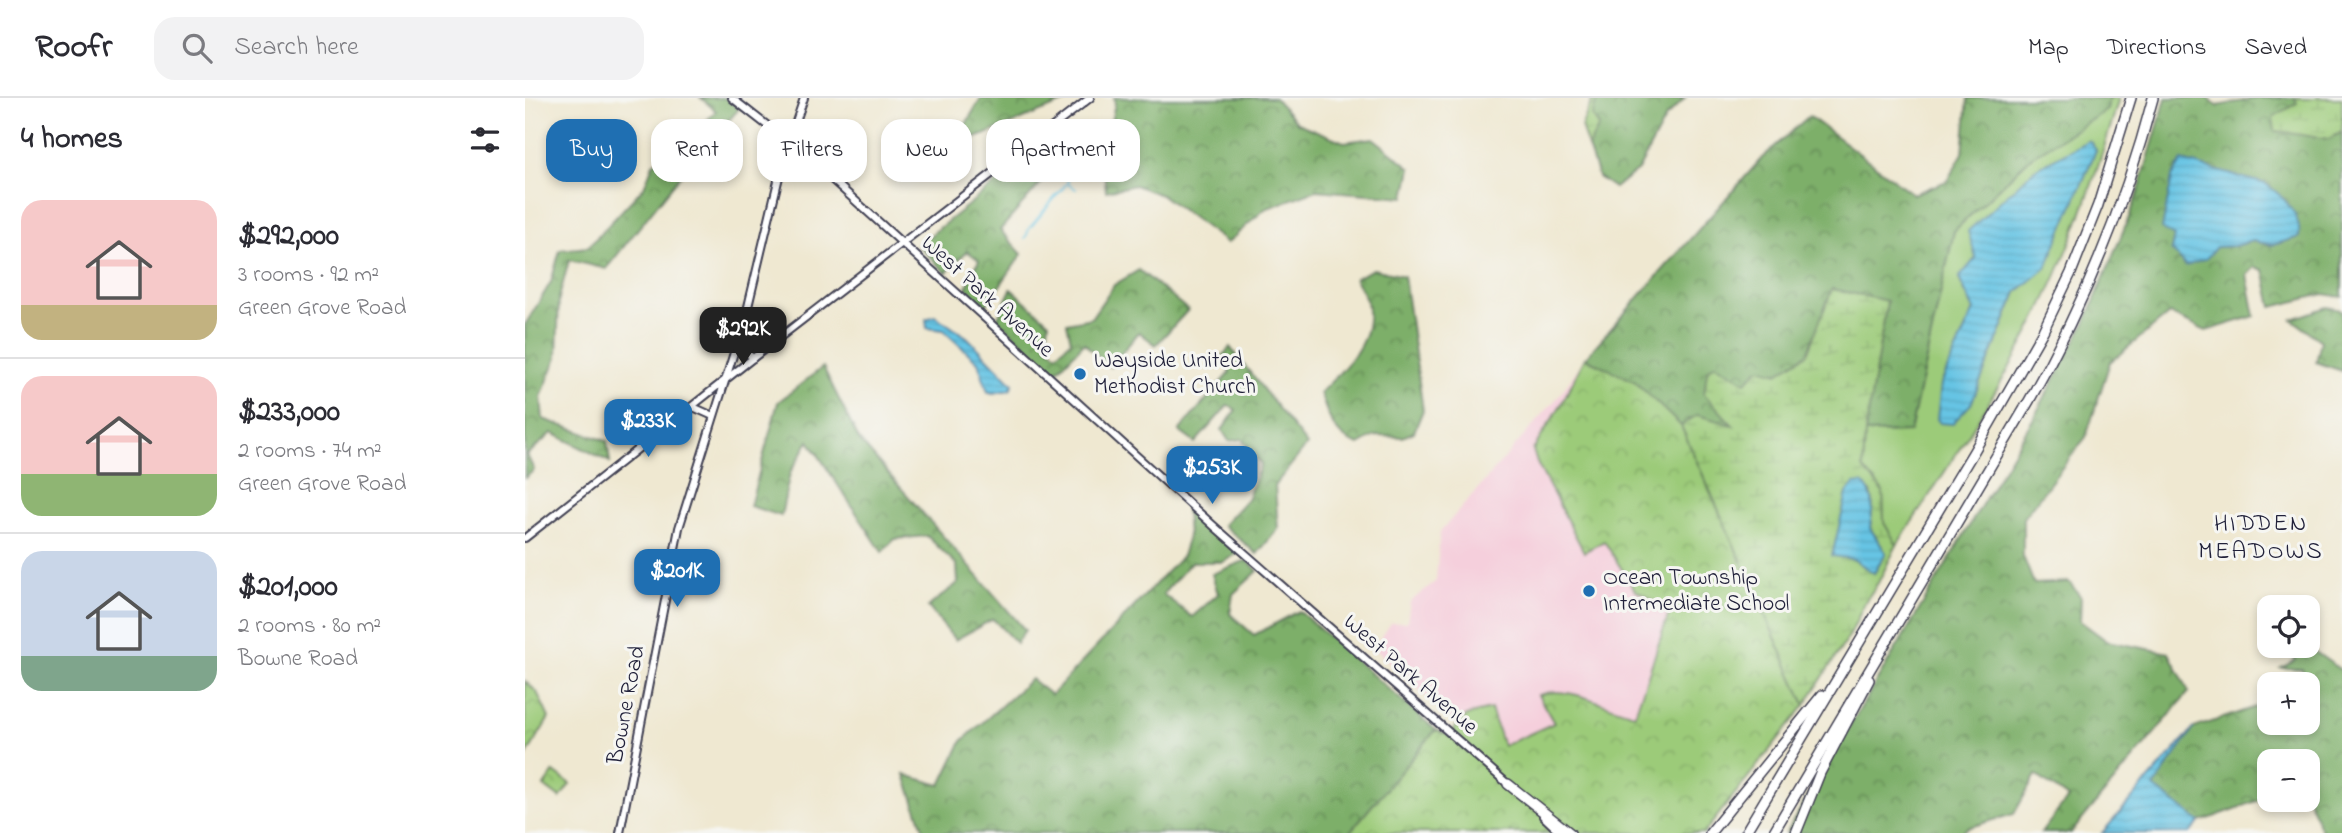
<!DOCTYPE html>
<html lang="en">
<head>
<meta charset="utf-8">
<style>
  body { margin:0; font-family:"Indie Flower",sans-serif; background:#f2f2f3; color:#2b2b33; height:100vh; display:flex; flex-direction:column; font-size:26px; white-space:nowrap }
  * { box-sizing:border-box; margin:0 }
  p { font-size:23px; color:#7c7c81 }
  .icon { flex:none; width:38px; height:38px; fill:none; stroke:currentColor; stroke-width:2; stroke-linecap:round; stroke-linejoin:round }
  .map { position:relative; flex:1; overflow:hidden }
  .drawer { display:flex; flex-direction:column; background:#fff; width:525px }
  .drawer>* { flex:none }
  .hud { position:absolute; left:21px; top:21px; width:665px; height:63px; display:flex; gap:14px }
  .fabs { position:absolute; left:1732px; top:497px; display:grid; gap:14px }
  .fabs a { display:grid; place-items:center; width:63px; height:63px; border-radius:14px; background:#fff; box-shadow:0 4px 10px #0003; font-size:35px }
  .price { position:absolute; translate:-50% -60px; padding:0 16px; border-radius:14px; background:#1f6fb2; color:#fff; font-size:23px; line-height:46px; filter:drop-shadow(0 2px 4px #0008) }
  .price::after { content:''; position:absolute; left:50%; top:42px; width:21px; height:16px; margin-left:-10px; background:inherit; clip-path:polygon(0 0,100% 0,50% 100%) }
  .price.active { background:#222; color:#fff }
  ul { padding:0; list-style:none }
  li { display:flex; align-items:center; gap:21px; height:175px; padding:0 21px }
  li+li { border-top:2px solid #e1e1e2 }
  li span { display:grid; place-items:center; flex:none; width:196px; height:140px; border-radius:21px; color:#555 }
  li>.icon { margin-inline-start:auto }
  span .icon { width:84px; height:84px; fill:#fffc; stroke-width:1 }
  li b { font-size:30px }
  h2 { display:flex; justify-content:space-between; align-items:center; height:84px; padding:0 21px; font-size:30px }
  .chip { padding:0 24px; border-radius:21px; background:#fff; box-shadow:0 4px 10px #0003; font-size:24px; line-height:63px }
  .chip.active { background:#1f6fb2; color:#fff }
  header { display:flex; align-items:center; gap:42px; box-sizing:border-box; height:98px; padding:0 35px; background:#fff; border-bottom:2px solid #e1e1e2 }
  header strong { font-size:33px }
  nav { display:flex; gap:38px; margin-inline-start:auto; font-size:24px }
  .search { width:490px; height:63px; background:#f2f2f3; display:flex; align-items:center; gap:18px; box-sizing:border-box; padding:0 24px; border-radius:21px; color:#7c7c81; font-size:26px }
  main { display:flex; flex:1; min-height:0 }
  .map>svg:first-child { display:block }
  .built { fill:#f5cfdc }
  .grass { fill:#9ccb79; stroke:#5f765a; stroke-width:2; fill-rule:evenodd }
  .forest { fill:url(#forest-crowns); stroke:#506852; stroke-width:2; fill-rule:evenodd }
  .wetland { fill:url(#wetland-marsh); stroke:#5f765a; stroke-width:2; fill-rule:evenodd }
  .park { fill:url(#park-crowns); stroke:#5f765a; stroke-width:2 }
  .water { fill:url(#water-rules); stroke:#447390; stroke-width:2 }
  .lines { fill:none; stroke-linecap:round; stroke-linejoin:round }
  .stream { stroke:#66c4e4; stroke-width:2 }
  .tertiary-casing { stroke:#414052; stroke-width:10 }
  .motorway-casing { stroke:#414052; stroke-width:12 }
  .tertiary { stroke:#fff; stroke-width:6 }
  .motorway { stroke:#fff; stroke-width:9 }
  .poi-dot { fill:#1f6fb2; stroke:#f6f6f2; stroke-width:2.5 }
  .labels { text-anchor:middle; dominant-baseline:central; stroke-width:6; stroke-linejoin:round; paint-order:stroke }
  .street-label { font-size:23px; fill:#22223b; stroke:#f6f6f2 }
  .poi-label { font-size:23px; fill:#22223b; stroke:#f6f6f2; text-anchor:start }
  .neighbourhood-label { font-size:24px; letter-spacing:2px; fill:#22223b; stroke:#f6f6f2 }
</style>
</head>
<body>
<header>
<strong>Roofr</strong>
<div class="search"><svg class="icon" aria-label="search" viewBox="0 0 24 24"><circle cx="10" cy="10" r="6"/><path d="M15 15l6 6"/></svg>Search here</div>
<nav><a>Map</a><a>Directions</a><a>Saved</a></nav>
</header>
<main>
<section class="drawer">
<h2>4 homes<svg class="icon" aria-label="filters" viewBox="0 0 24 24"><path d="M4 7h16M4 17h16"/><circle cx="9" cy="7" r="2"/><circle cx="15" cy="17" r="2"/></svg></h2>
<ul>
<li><span style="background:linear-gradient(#f6c9c9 75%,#c2b280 0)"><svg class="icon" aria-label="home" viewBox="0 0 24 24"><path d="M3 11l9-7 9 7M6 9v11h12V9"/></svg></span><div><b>$292,000</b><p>3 rooms · 92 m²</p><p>Green Grove Road</p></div></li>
<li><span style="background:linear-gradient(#f6c9c9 70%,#8fb573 0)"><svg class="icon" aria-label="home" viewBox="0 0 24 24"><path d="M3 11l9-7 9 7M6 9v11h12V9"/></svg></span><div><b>$233,000</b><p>2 rooms · 74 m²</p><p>Green Grove Road</p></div></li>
<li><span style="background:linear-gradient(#c9d6e8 75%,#7fa58c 0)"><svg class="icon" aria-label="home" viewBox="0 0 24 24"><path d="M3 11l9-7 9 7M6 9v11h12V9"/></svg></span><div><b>$201,000</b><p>2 rooms · 80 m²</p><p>Bowne Road</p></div></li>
</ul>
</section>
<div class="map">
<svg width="1817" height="735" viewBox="0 0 1817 735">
  <defs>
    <pattern id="forest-crowns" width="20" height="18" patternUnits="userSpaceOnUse" patternTransform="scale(1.75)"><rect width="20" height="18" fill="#7daf69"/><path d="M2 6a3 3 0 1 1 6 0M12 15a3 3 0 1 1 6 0" fill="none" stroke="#668e58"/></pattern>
    <pattern id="wetland-marsh" width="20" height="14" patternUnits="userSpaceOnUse" patternTransform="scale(1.75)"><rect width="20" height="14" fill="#9ccb79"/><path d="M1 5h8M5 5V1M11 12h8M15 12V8" fill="none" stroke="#86ae6a"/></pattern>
    <pattern id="park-crowns" width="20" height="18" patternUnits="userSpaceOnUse" patternTransform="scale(1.75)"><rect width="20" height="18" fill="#9ccb79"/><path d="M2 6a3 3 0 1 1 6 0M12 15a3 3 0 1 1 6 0" fill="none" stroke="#86ae6a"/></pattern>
    <pattern id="water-rules" width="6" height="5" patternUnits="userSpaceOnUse" patternTransform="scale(1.75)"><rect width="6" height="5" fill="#66c4e4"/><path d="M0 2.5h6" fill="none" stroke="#58a8c4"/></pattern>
  </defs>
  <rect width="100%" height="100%" fill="#f6f6f2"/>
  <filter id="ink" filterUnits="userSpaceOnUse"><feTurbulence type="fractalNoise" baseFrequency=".0143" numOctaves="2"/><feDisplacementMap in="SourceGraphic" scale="14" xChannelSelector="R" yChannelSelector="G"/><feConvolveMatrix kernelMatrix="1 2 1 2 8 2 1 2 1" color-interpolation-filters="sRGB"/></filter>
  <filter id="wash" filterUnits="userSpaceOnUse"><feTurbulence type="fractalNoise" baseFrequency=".00686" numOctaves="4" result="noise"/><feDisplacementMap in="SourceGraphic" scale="28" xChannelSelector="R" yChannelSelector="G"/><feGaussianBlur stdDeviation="1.57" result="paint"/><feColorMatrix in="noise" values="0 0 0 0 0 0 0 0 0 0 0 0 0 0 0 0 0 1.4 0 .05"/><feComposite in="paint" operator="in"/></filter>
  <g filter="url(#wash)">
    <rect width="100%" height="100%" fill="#efe8d1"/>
    <polygon class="built" points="1060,260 1109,283 1156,328 1280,607 1179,735 824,735 911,632 926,638 931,626 849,550 866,525 882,524 885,504 911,483 915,434 1034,298"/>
    <path class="grass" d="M1584,0H1594C1573,73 1548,147 1514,215C1473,296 1421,371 1372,447L1359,425L1358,394L1338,370L1340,335L1385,334L1429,133L1506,59L1581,12ZM1451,160L1521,170L1492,194L1446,306L1416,286L1449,212L1434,181Z"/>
    <g class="forest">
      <polygon points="176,0 200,0 214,11 168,62 81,171 44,162 34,200 32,259 16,299 18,321 82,343 85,364 27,335 2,357 9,372 0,380 0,227 26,184 35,152 63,149 119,89 128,66 169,36 191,13"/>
      <polygon points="456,0 550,0 451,40 438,31"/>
      <polygon points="589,0 750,0 772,25 819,44 848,40 886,70 880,99 791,92 740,111 702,145 638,98 610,87 581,93 578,62 590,5"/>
      <polygon points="1072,0 1160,0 1141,19 1113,72 1089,90 1073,79 1063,49 1074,28 1067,18"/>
      <polygon points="1443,0 1584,0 1582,12 1506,59 1429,133 1385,334 1340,335 1362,203 1307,191 1282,256 1253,275 1209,328 1172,317 1156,328 1109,283 1060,260 1237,60 1284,18 1388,96 1422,83 1438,55"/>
      <path d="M1641,0H1683L1692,8L1734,0H1770L1804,41L1817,34V199L1799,196L1747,209L1739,172L1730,169L1722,177L1730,218L1681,233L1644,216L1585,264L1561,339L1498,420V458L1509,486L1544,484L1556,499L1555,523L1582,543L1644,555L1664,594L1546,735H1516L1543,700L1511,677L1489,716L1442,730L1436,735H1261L1508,321L1561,223L1611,102ZM1649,138L1774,139L1748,147L1728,143L1709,148L1646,152Z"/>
      <polygon points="518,47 531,68 475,132 497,156 460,209 441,190 454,162 442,153 421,175 393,147"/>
      <path d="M848,171L879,178L898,312L889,334L878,339L850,338L834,347C809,340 803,318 795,295C819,270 850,244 842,205C840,197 833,188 830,180Z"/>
      <polygon points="614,172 663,212 631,247 614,234 585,269 559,245 530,275 472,221 486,191 524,224 521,247 532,256 546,243 542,225 566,220 589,187"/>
      <polygon points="1802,209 1817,212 1817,273 1791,264 1796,243 1767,221"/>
      <polygon points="705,249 782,347 750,387 753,431 732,456 698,427 722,401 736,367 717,341 704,343 697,332 711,312 703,307 670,345 654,333 705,274 697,259"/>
      <polygon points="298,269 334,342 500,532 491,545 468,521 430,542 403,509 433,485 432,467 402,438 370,441 357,454 284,343 265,375 256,418 225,408 253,304"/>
      <polygon points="661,411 713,455 698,464 666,464 638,496 667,519 693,496 687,476 722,462 733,473 708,496 705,516 729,537 774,513 911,632 824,735 403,735 399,733 380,677 416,687 437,643 506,581 526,597 657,458 663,438"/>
      <polygon points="1760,548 1782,548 1817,573 1817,735 1797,735 1783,700 1783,663 1745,663 1745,698 1675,724 1628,689 1669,630 1745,604 1745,625 1783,625 1783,586 1777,571 1756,570 1771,562"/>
    </g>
    <g class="wetland">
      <polygon points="1068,0 1072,0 1067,18 1074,28 1063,49 1056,29"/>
      <polygon points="1770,0 1817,0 1817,34 1804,41 1750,33 1748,19 1772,5"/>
      <path d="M1307,191L1362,203L1340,335L1338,370L1358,394L1359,425L1372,447L1353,485L1340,504L1326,535L1280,607L1156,328L1172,317L1208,327L1179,296L1182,273L1190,266L1221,284L1234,270L1253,275L1282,256ZM1346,393L1348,404L1345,430L1361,455L1349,475L1328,461Z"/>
    </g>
    <g class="park">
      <path d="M1060,260L1109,283L1156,328L1280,607L1179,735H824L911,632L926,638C934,617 946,615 966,611L978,648L1029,625L1013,597C1045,586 1079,609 1110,616L1145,512L1110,492L1079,443L1059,454L1012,365L1008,352L1037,305Z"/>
      <polygon points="0,583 12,594 24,620 0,660"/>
      <polygon points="29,674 45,686 35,700 19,688"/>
    </g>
    <g class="water">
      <polygon points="1564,42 1571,52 1521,170 1492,194 1446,306 1427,326 1415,325 1412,321 1416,286 1449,212 1434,180 1451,160 1443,133 1510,71"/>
      <path d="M1657,63L1741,86C1758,98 1777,117 1774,139L1748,147L1728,143L1709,148L1691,149L1681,161L1661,168L1646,152L1649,138L1637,131L1647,79Z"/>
      <polygon points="410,218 442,239 488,286 485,292 468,295 463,294 453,264 418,232 402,230 401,221"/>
      <path d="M1338,385C1352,400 1347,411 1345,430L1361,455L1349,475L1328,461L1307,458L1322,395L1329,386Z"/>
      <polygon points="1669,630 1629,689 1675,724 1665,735 1577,735"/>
    </g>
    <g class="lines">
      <g class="stream">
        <polyline points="541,76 544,87 551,91"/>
        <polyline points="500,141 504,131 542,85"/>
      </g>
    </g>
  </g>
  <g filter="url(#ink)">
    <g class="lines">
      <g class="tertiary-casing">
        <g id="tertiary">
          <polyline points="207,0 280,57 690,429 984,687"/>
          <polyline points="211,246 228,260"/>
          <polyline points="168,309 188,318"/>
          <polyline points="0,440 228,260 565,0"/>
          <polyline points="1018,718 1036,735"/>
          <polyline points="95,735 154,430 222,213 258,62 279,0"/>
        </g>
      </g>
      <g class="motorway-casing">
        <g id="motorway">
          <polyline points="983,686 1045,735"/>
          <polyline points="1185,735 1297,597"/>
          <polyline points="1220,735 1449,353 1518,233 1546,175 1573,107 1606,0"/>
          <path d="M1248,735L1504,303C1559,207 1600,107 1628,0"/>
          <polyline points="1271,735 1295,675 1344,582"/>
        </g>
      </g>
      <use href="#tertiary" class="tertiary"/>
      <use href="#motorway" class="motorway"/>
    </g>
  </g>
  <g class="poi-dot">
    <circle cx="555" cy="276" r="7"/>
    <circle cx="1064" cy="493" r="7"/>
  </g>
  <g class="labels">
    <g class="street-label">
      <text transform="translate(462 199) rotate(42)">West Park Avenue</text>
      <text transform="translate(885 577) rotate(41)">West Park Avenue</text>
      <text transform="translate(102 607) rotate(-79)">Bowne Road</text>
    </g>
    <g class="poi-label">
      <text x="569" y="263">Wayside United<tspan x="569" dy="26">Methodist Church</tspan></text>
      <text x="1078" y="480">Ocean Township<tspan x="1078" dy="26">Intermediate School</tspan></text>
    </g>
    <g class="neighbourhood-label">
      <text x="1736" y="426">HIDDEN<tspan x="1736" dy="28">MEADOWS</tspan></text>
    </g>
  </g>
</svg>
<div class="fabs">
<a><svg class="icon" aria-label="locate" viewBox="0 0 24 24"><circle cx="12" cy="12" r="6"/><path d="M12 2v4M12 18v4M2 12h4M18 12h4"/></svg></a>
<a>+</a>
<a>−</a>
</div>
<b class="price active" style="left:218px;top:269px">$292K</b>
<b class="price" style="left:123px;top:361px">$233K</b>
<b class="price" style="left:687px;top:408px">$253K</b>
<b class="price" style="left:152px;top:511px">$201K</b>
<div class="hud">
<a class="chip active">Buy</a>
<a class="chip">Rent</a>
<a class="chip">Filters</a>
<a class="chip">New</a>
<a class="chip">Apartment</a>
</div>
</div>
</main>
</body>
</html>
